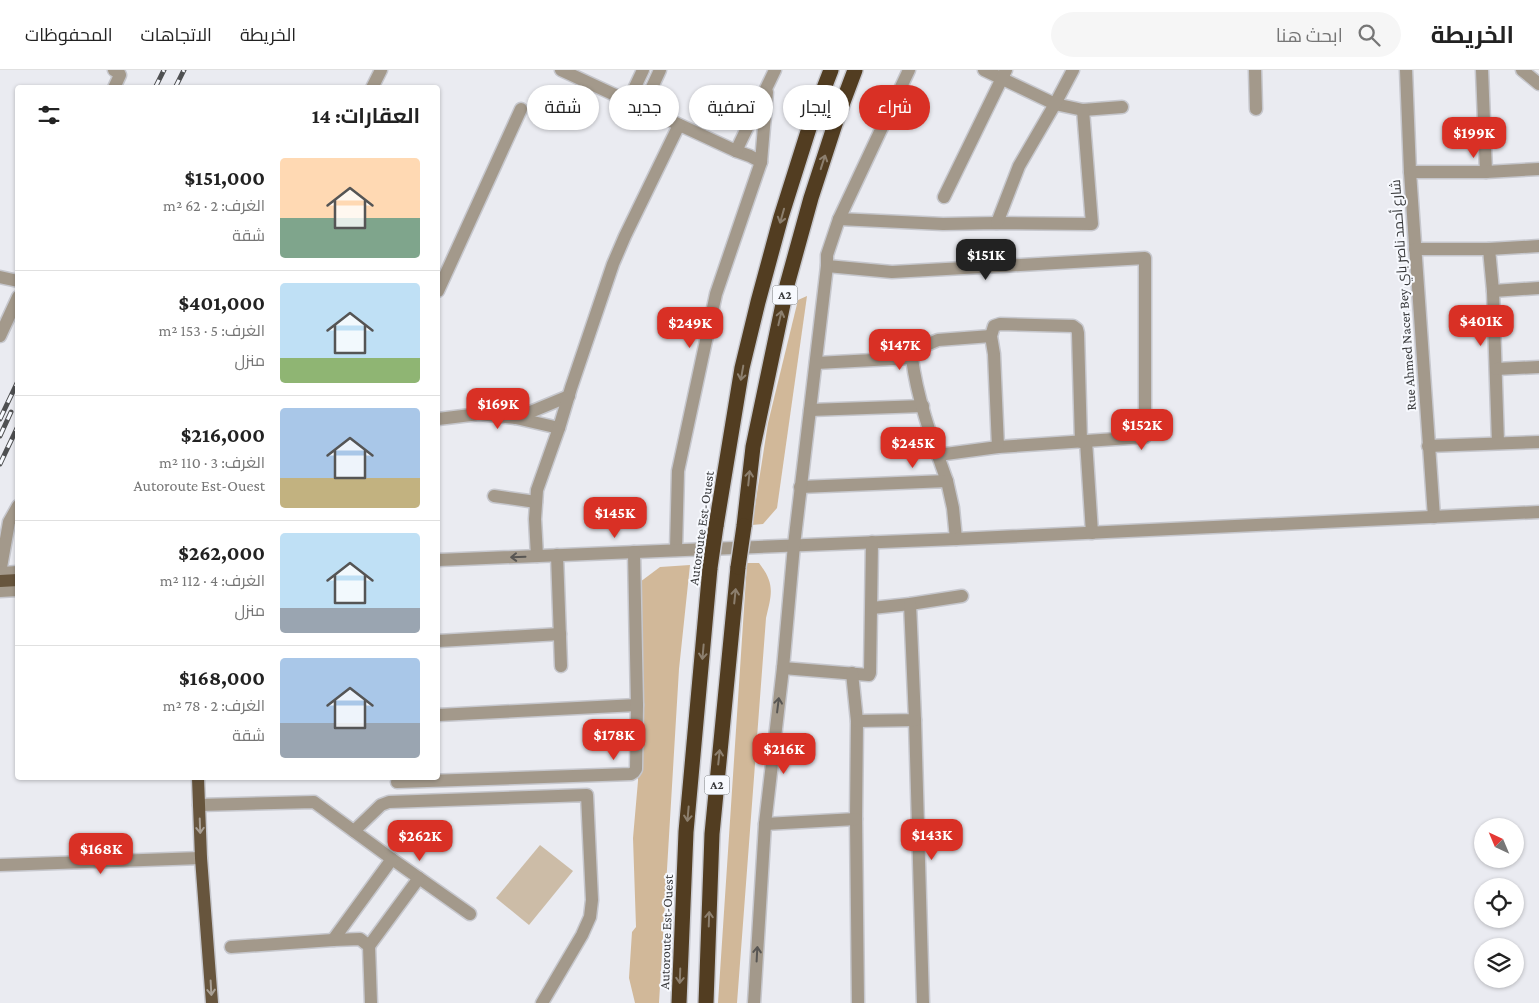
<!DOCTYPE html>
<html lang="ar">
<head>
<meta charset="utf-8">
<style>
  body { margin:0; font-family:"Crimson Pro",Cairo,serif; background:#f6f6f6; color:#222; direction:rtl; height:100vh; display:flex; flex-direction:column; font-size:19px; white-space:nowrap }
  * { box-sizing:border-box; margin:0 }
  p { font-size:16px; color:#767676 }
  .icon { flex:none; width:28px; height:28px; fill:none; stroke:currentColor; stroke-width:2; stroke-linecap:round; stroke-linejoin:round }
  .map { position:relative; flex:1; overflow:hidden; direction:ltr }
  .sheet { position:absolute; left:15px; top:15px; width:425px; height:695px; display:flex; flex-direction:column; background:#fff; border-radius:5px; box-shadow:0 1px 4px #0004; direction:rtl }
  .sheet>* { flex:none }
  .hud { position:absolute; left:455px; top:15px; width:475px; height:45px; direction:rtl; display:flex; gap:10px }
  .needle { width:32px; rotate:316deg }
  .fabs { position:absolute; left:1474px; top:748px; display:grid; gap:10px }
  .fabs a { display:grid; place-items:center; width:50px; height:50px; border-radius:50%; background:#fff; box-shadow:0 1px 4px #0004; font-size:25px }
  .price { position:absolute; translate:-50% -42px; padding:0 11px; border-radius:10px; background:#d93025; color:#fff; font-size:16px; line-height:32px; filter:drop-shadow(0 1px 2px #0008) }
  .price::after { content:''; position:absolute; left:50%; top:30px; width:15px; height:11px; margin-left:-8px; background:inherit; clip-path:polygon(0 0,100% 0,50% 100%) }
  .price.on { background:#222; color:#fff }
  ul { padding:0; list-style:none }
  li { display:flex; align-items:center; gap:15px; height:125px; padding:0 20px }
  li+li { border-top:1px solid #e0e0e0 }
  li span { display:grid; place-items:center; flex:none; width:140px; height:100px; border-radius:5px; color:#555 }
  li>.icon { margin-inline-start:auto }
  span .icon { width:60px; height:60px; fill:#fffc; stroke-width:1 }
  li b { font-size:21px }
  h2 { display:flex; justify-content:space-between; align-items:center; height:60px; padding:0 20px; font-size:21px }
  .tag { padding:0 18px; border-radius:22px; background:#fff; box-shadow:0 1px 4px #0004; font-size:18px; line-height:45px }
  .tag.on { background:#d93025; color:#fff }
  header { display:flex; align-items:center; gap:30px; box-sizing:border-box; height:70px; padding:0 25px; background:#fff; border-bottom:1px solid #e0e0e0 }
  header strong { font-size:24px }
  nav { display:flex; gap:28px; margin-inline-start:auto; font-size:18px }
  .search { width:350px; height:45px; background:#f6f6f6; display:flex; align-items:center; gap:12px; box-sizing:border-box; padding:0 18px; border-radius:28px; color:#767676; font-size:19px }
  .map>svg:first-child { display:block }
  .green { fill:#ccbca7 }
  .forest { fill:#d1b899 }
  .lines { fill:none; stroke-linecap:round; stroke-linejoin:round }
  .minor-casing { stroke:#c6c7cd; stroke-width:15 }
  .major-casing { stroke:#c6c7cd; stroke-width:15 }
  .highway-casing { stroke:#c6c7cd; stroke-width:18 }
  .minor { stroke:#a3998b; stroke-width:12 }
  .major { stroke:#67553d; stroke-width:12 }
  .highway { stroke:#523d21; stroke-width:15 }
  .rail-casing { stroke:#4f5052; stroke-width:5 }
  .rail { stroke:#f7f9fe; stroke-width:3; stroke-dasharray:9; stroke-linecap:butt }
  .highway-bridge-casing { stroke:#c6c7cd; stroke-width:18; stroke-linecap:butt }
  .highway-bridge { stroke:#523d21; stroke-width:15 }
  .oneway { stroke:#8c7f6e }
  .oneway2 { stroke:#585653 }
  .oneway3 { stroke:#a89f94 }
  .labels { text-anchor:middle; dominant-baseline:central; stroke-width:4; stroke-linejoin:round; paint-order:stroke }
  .shield { fill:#f7f9fe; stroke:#717376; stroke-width:1 }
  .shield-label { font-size:12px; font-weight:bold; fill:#38393b }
  .street-label { font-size:14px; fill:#38393b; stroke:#f7f9fe }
</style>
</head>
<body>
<header>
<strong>الخريطة</strong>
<div class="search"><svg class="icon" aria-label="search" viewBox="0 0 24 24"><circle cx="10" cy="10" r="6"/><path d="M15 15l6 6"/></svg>ابحث هنا</div>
<nav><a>الخريطة</a><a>الاتجاهات</a><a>المحفوظات</a></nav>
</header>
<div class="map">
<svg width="1539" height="933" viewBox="0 0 1539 933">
  <rect width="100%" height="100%" fill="#eaebf1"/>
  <polygon class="green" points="540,775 573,801 529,855 496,828"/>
  <g class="forest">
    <polygon points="807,226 777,438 763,454 752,455 768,353 798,230"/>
    <path d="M747,493H759C775,514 772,523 766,548L737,933H718Z"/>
    <polygon points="690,495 679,599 659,933 635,933 629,908 632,862 636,857 633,768 638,711 640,512 660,497"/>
  </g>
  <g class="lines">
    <g class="minor-casing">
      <g id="minor">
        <polyline points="114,0 119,3 120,5 114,18"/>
        <polyline points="561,0 736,81 750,86 761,92 716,224 678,401 676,480"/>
        <polyline points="984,0 1055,34 1083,40 1122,37"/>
        <polyline points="1255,0 1256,39"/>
        <polyline points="1406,0 1410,102 1434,447"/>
        <polyline points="1482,0 1486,102"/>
        <polyline points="1522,0 1539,14"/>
        <polyline points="372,18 381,0"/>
        <polyline points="628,32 643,0"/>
        <polyline points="643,37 660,0"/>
        <polyline points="736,81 775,0"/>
        <polyline points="761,92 767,22"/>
        <polyline points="1410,102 1486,102 1539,99"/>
        <polyline points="944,127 1006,0"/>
        <polyline points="839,149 943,154 997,153 1092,154 1083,40"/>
        <polyline points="997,153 1019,96 1055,34 1073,0"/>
        <polyline points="1415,179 1489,179 1539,176"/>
        <polyline points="1489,179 1493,221 1498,373"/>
        <polyline points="827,196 892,202 1145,188 1145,367 998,377 938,385"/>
        <polyline points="0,207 18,211"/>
        <polyline points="438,221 521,39"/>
        <polyline points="1493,221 1539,218"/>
        <polyline points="0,266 18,227"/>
        <polyline points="816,293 912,288"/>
        <polyline points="1496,299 1539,297"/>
        <polyline points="810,340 923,336"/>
        <polyline points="516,348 569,326"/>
        <polyline points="438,349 479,344 516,348 559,358"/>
        <polyline points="1086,371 1092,463"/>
        <polyline points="1428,376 1539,372"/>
        <polyline points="998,377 994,284 991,266 994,256 1000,254 1073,256 1077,259 1078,263 1081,372"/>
        <path d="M947,411C933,372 917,329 912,288L924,276L938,270L991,266"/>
        <polyline points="800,417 947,411 953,438 956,469"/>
        <polyline points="494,426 536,432"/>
        <polyline points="557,485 561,596"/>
        <polyline points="537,486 535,449 537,420 559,358 571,318 613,194 625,166 679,55"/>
        <polyline points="438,490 956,469 1539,442"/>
        <polyline points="0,503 9,452 18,436"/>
        <polyline points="0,503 18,502"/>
        <polyline points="0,521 18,520"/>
        <polyline points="872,538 910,534 962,526"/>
        <polyline points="438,571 560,564"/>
        <polyline points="783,598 869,605 870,603 872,472"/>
        <polyline points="852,603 857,651 856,749 858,933"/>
        <polyline points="438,645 637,635"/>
        <polyline points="915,650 923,933"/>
        <polyline points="857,651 915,650 910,534"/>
        <polyline points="397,712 631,704 634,702 636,699 637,635 634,482"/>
        <polyline points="199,735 314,732 392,789 470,844"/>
        <polyline points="765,754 856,749"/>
        <polyline points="354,761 381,735 389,732 587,725 592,830 590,847 582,865 542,933"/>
        <polyline points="0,795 201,788"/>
        <polyline points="333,870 392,789"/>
        <polyline points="369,876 419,808"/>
        <polyline points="231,877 333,870 360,869 369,876 371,933"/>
        <polyline points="754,933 765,754 783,598 794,475 827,196 827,185 839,149 909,0"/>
      </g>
    </g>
    <g class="major-casing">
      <g id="major">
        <polyline points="0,511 18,510"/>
        <polyline points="198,708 201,788 212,933"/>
      </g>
    </g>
    <g class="highway-casing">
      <g id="highway">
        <polyline points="716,456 742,298 758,232 781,147 811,52 831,0"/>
        <polyline points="744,456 753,377 787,215 811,128 837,48 855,0"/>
        <polyline points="679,933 686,762 710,498"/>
        <polyline points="706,933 712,764 738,497"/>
      </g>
    </g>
    <use href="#minor" class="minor"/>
    <use href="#major" class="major"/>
    <use href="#highway" class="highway"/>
    <g class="rail-casing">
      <g id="rail">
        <polyline points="155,18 164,0"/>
        <polyline points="175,18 184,0"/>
        <polyline points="0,349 18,311"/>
        <polyline points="0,366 11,342"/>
        <polyline points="0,394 18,356"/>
      </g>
    </g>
    <use href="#rail" class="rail"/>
    <g class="highway-bridge-casing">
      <g id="highway-bridge">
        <polyline points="738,497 744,456"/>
        <polyline points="710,498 716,456"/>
      </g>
    </g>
    <use href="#highway-bridge" class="highway-bridge"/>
  </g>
  <defs><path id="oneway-shaft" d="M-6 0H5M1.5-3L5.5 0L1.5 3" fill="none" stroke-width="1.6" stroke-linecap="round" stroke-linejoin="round" transform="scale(1.25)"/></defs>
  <g class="oneway">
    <use href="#oneway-shaft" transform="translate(823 92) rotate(-72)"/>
    <use href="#oneway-shaft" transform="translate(782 146) rotate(106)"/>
    <use href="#oneway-shaft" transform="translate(780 248) rotate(-77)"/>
    <use href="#oneway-shaft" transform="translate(742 303) rotate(100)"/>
    <use href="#oneway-shaft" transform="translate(749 408) rotate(-84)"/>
    <use href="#oneway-shaft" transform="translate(735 526) rotate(-84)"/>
    <use href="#oneway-shaft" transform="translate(703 582) rotate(95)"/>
    <use href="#oneway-shaft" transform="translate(719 687) rotate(-84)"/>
    <use href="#oneway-shaft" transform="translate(688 744) rotate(95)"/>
    <use href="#oneway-shaft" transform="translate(709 849) rotate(-88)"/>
    <use href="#oneway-shaft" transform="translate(680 906) rotate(92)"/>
  </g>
  <g class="oneway2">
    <use href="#oneway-shaft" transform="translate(518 487) rotate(178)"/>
    <use href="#oneway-shaft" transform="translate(778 635) rotate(-83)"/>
    <use href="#oneway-shaft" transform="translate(757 884) rotate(-87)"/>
  </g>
  <g class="oneway3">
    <use href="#oneway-shaft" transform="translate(200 756) rotate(88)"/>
    <use href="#oneway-shaft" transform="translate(211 918) rotate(87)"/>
  </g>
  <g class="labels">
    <g class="shield">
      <rect x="772.5" y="215.5" width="25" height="19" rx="4"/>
      <rect x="704.5" y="705.5" width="25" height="19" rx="4"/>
    </g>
    <g class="shield-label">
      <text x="785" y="225">A2</text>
      <text x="717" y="715">A2</text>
    </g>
    <g class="street-label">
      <text transform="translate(1403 225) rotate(-94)">Rue Ahmed Nacer Bey شارع أحمد ناصر باي</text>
      <text transform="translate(701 458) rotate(-82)">Autoroute Est-Ouest</text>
      <text transform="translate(666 862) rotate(-88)">Autoroute Est-Ouest</text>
    </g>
  </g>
</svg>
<div class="fabs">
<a><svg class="needle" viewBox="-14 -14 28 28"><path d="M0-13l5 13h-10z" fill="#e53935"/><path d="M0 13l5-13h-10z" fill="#767676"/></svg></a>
<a><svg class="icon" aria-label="locate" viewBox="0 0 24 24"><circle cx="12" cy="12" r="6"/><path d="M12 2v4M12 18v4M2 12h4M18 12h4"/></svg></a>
<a><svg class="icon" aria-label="layers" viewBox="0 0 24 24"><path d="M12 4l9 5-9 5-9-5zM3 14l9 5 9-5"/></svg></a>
</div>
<b class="price" style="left:1474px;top:89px">$199K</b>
<b class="price on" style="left:986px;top:211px">$151K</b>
<b class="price" style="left:1481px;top:277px">$401K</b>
<b class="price" style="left:690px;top:279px">$249K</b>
<b class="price" style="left:900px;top:301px">$147K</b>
<b class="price" style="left:498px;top:360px">$169K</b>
<b class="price" style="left:1142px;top:381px">$152K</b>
<b class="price" style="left:913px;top:399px">$245K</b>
<b class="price" style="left:615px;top:469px">$145K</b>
<b class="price" style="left:614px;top:691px">$178K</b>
<b class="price" style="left:784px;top:705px">$216K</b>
<b class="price" style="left:932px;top:791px">$143K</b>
<b class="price" style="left:420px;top:792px">$262K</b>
<b class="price" style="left:101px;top:805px">$168K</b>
<div class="hud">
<a class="tag on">شراء</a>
<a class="tag">إيجار</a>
<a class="tag">تصفية</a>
<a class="tag">جديد</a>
<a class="tag">شقة</a>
</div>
<section class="sheet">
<h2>العقارات: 14<svg class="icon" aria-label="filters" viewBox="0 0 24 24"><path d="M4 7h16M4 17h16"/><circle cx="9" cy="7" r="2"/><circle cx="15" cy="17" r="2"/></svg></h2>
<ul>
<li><span style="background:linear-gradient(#ffd9b3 60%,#7fa58c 0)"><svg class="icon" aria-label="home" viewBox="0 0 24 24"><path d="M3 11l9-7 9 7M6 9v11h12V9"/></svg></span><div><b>$151,000</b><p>الغرف: 2 · 62 m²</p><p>شقة</p></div></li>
<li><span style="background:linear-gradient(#bfe0f5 75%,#8fb573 0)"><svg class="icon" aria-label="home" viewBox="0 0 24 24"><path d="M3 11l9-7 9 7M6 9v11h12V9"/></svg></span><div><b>$401,000</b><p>الغرف: 5 · 153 m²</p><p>منزل</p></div></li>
<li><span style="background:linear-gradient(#a9c7e8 70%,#c2b280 0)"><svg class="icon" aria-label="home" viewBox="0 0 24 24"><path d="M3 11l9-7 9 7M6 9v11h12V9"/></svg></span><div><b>$216,000</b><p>الغرف: 3 · 110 m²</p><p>Autoroute Est-Ouest</p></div></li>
<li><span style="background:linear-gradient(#bfe0f5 75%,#9aa5b1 0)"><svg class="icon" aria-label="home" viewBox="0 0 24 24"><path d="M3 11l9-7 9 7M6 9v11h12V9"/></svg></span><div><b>$262,000</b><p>الغرف: 4 · 112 m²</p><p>منزل</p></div></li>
<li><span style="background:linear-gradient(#a9c7e8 65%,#9aa5b1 0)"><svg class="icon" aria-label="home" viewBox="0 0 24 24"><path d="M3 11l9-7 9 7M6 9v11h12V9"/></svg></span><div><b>$168,000</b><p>الغرف: 2 · 78 m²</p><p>شقة</p></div></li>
</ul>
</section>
</div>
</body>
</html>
